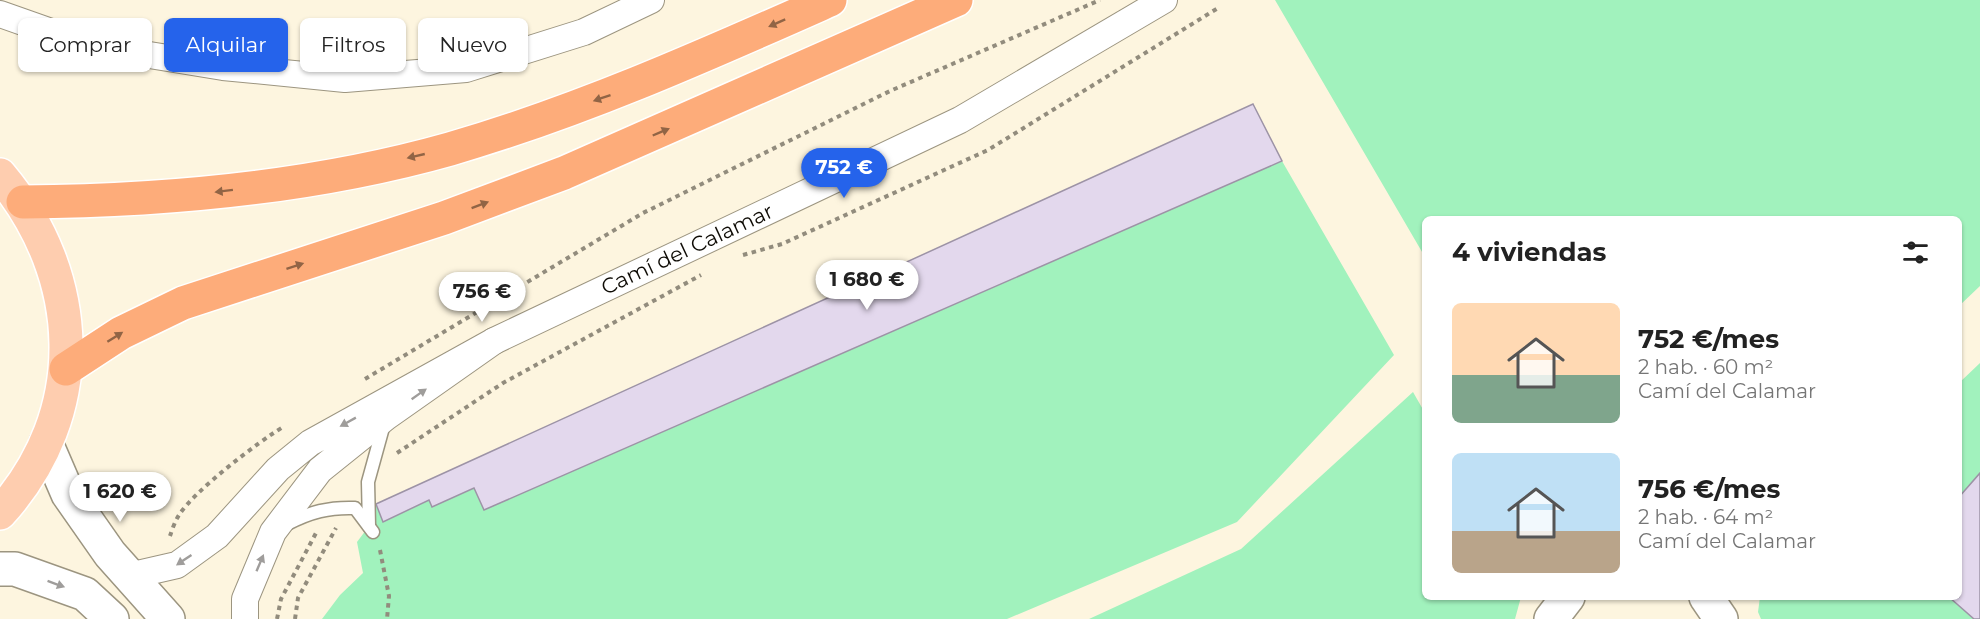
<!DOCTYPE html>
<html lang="es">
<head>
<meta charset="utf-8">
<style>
  body { margin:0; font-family:Montserrat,sans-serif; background:#f6f6f6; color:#222; height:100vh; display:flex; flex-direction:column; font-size:22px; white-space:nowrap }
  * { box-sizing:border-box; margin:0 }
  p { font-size:20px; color:#767676 }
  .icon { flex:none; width:33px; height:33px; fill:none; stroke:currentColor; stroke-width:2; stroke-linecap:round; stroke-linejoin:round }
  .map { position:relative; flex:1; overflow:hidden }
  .side { position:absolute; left:1422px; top:216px; width:540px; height:384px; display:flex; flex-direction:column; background:#fff; border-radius:9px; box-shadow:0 2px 4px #0004 }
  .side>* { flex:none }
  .top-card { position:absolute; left:18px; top:18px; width:570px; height:54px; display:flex; gap:12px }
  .price { position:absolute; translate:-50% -51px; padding:0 14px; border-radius:21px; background:#fff; color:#222; font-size:20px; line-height:39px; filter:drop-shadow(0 2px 3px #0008) }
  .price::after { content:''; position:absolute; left:50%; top:36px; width:18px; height:14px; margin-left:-9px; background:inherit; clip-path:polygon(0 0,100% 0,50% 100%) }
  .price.current { background:#2563eb; color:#fff }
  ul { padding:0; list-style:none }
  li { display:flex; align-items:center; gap:18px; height:150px; padding:0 30px }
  li span { display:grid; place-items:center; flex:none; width:168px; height:120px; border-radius:9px; color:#555 }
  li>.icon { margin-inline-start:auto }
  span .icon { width:72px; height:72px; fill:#fffc; stroke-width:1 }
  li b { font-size:26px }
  h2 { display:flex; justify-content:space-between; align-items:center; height:72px; padding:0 30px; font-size:26px }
  .chip { padding:0 21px; border-radius:9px; background:#fff; box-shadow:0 2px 4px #0004; font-size:21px; line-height:54px }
  .chip.current { background:#2563eb; color:#fff }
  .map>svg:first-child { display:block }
  .green { fill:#a1f2bd }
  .building { fill:#e3d8ed; stroke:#9d93a6; stroke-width:1.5 }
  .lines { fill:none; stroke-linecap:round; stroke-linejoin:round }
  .service-casing { stroke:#9c9580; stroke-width:15 }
  .minor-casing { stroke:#9c9580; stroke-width:28 }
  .secondary-casing { stroke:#9c9580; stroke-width:36 }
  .primary-casing { stroke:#fff; stroke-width:36 }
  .motorway-casing { stroke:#fff; stroke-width:36 }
  .path { stroke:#928c7d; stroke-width:4; stroke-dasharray:4.5 4.5; stroke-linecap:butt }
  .service { stroke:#fff; stroke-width:12 }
  .minor { stroke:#fff; stroke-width:26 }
  .secondary { stroke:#fff; stroke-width:33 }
  .primary { stroke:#fecdaf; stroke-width:33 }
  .motorway { stroke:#fdac7a; stroke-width:33 }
  .oneway { fill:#916445 }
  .oneway2 { fill:#9f9d9b }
  .labels { text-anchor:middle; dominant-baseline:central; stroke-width:5; stroke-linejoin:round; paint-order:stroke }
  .street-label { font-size:21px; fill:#0e0b05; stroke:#fff }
</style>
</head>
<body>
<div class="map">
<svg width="1980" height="619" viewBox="0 0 1980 619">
  <rect width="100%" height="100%" fill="#fdf5df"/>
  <g class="green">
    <polygon points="1275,0 1980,0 1980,286 1959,306 1959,219 1425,219 1425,257"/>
    <polygon points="1253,104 1282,161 1394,355 1237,522 1007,619 322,619 340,595 363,573 357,542 369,526 376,504"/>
    <polygon points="1980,363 1980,619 1761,619 1758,612 1760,597 1959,597 1959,383"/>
    <polygon points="1413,392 1425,413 1425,597 1521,597 1515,619 1089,619 1241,549"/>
  </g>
  <g class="building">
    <polygon points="1253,104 1282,161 484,510 474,488 432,507 429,500 383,522 376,504"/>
    <polygon points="1980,473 1980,619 1974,619 1949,597 1959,597 1959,497"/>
  </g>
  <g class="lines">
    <g class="service-casing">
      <g id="service">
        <path d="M287,524C310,512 329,507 355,508L373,532"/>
        <polyline points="369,526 368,482 384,424"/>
      </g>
    </g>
    <g class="minor-casing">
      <g id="minor">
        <polyline points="0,14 88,45 223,67 345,79 466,69 584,32 651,0"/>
        <polyline points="494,341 960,120 1164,0"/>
        <polyline points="129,576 177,565 217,536 278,469 310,443 494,341 386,417 320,470 273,532 245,599 245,619"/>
      </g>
    </g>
    <g class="secondary-casing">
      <g id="secondary">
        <polyline points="46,443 68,494 110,554 168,619"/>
        <polyline points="0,569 15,569 85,594 112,619"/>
        <polyline points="1706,597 1721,619"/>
        <polyline points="1551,619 1568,597"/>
      </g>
    </g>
    <g class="primary-casing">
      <path id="primary" d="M0,175C85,276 91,413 0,513"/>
    </g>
    <g class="motorway-casing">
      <g id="motorway">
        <path d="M23,202C166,201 312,188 450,149C581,111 706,55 830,0"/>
        <polyline points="66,369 121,333 183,303 444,218 564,173 956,0"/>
      </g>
    </g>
    <g class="path">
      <polyline points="743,255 782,244 988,150 1218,8"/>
      <polyline points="365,379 643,213 890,91 1100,0"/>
      <polyline points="397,453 503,383 701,275"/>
      <path d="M170,536C172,530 175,521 179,515C194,491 258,442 283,427"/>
      <polyline points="380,550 389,596 387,619"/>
      <polyline points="277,619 281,599 316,533"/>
      <polyline points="295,619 298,598 336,528"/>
    </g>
    <use href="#service" class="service"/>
    <use href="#minor" class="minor"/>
    <use href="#secondary" class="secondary"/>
    <use href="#primary" class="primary"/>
    <use href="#motorway" class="motorway"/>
  </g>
  <defs><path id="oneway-solid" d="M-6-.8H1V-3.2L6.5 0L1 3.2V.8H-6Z" transform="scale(1.5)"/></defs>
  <g class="oneway">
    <use href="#oneway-solid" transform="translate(777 23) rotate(156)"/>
    <use href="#oneway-solid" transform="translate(602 98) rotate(161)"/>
    <use href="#oneway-solid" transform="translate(661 132) rotate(-23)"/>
    <use href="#oneway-solid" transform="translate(416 156) rotate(167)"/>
    <use href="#oneway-solid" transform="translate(224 191) rotate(173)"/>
    <use href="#oneway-solid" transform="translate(480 205) rotate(-21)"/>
    <use href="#oneway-solid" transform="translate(295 266) rotate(-18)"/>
    <use href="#oneway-solid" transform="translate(115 337) rotate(-32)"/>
  </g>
  <g class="oneway2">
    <use href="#oneway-solid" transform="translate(419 394) rotate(-35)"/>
    <use href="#oneway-solid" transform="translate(348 422) rotate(151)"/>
    <use href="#oneway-solid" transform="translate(184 560) rotate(146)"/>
    <use href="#oneway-solid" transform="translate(260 563) rotate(-67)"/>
    <use href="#oneway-solid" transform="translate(56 584) rotate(20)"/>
  </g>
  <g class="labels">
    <g class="street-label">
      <text transform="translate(687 249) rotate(-25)">Camí del Calamar</text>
    </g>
  </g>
</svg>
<b class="price current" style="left:844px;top:199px">752 €</b>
<b class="price" style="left:867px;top:311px">1 680 €</b>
<b class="price" style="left:482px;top:323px">756 €</b>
<b class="price" style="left:120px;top:523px">1 620 €</b>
<div class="top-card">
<a class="chip">Comprar</a>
<a class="chip current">Alquilar</a>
<a class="chip">Filtros</a>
<a class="chip">Nuevo</a>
</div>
<section class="side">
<h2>4 viviendas<svg class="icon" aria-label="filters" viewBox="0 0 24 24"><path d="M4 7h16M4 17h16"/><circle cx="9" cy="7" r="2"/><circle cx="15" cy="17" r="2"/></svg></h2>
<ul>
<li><span style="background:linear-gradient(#ffd9b3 60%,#7fa58c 0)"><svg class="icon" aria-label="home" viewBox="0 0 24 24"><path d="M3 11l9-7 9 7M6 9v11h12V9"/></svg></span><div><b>752 €/mes</b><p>2 hab. · 60 m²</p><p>Camí del Calamar</p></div></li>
<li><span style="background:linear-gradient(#bfe0f5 65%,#b9a48a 0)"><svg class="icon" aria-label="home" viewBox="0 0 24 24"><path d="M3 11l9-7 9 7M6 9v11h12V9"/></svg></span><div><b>756 €/mes</b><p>2 hab. · 64 m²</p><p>Camí del Calamar</p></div></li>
</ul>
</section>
</div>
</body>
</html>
